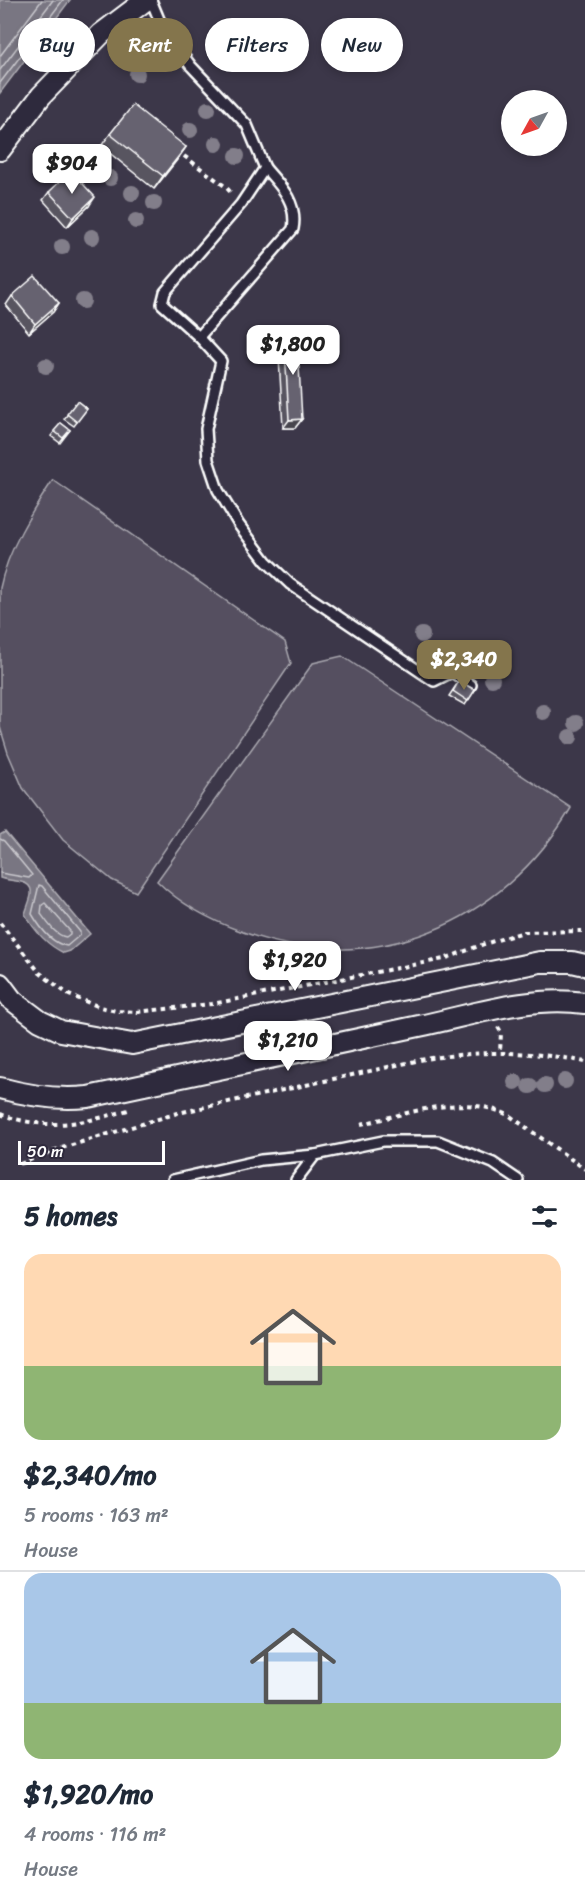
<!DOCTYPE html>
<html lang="en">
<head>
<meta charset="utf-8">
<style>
  body { margin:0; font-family:Sriracha,sans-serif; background:#f2f2f3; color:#1f2937; height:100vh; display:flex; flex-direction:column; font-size:22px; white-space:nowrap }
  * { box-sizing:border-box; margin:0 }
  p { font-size:20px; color:#747a83 }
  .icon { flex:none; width:33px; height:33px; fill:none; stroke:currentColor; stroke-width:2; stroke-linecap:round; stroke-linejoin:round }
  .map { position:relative; height:1180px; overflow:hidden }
  .side { display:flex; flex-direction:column; background:#fff; flex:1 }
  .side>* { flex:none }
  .hud { position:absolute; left:18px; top:18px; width:549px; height:54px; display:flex; gap:12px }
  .needle { width:39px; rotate:230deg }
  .fabs { position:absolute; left:501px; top:90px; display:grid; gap:12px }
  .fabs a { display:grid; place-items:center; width:66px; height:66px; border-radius:50%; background:#fff; box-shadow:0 3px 9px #0003; font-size:30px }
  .scale { position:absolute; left:18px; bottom:15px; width:147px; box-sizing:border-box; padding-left:6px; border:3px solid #fff; border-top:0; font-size:16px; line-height:21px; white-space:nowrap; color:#fff; -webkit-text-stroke:4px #2f2a3d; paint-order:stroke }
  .price { position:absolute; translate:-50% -51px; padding:0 14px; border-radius:12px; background:#fff; color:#222; font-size:20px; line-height:39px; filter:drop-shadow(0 2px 3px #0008) }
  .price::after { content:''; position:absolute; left:50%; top:36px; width:18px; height:14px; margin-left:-9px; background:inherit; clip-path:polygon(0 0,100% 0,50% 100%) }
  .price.current { background:#84754c; color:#fff }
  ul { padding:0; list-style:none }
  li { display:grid; align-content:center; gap:12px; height:318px; padding:0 24px }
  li+li { border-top:2px solid #e0e1e3 }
  li span { display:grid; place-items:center; height:186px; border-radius:18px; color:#555 }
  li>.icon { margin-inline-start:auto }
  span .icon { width:108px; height:108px; fill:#fffc; stroke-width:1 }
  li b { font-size:26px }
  h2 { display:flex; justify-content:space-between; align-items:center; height:72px; padding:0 24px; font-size:26px }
  .tag { padding:0 21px; border-radius:27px; background:#fff; box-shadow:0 3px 9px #0003; font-size:21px; line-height:54px }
  .tag.current { background:#84754c; color:#fff }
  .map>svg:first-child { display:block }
  .green { fill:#555060; stroke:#aaa8b0; stroke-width:1.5 }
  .water { fill:#797682; stroke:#afadb4; stroke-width:1.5 }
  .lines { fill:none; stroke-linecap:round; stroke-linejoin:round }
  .shore { stroke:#c9c8cd; stroke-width:1.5 }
  .service-casing { stroke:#fff; stroke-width:14 }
  .minor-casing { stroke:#fff; stroke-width:24 }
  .path { stroke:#fff; stroke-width:4; stroke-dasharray:4.5 4.5; stroke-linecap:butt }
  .service { stroke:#2f2a3d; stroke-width:9 }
  .minor { stroke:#2f2a3d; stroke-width:20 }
  .tree { fill:#827e8a }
  .wall { fill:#585460; stroke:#fff; stroke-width:1.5 }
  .shaded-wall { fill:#47454e; stroke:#fff; stroke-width:1.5 }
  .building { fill:#666270; stroke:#fff; stroke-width:1.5 }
</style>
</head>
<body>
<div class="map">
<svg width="585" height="1180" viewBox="0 0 585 1180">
  <rect width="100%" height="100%" fill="#3c3749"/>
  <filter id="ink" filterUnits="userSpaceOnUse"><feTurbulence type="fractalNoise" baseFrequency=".0167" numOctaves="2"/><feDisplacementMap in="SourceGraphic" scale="12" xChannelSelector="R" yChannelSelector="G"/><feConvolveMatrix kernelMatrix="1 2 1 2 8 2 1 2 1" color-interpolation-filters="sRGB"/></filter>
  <g filter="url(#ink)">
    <g class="green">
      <path d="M53,480L285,642L291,663L136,892L112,880L63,840L23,788L8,753L0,727V588C8,549 31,513 53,480Z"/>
      <path d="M342,656L571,808C503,924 372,980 243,932C212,921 181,905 157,881L313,663Z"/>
    </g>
    <g class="water">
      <polygon points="0,0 70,0 0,93"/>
      <path d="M5,832L90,934L70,951L64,953C47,945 34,930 25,914C27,907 30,901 31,895C34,878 10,882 0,878V835Z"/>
    </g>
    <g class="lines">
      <g class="shore">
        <polyline points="0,56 42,0"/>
        <polyline points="0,70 53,0"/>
        <polyline points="0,83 63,0"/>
        <polyline points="0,839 4,841 32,875 29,878 0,873"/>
        <path d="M39,885L42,886L80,932V935L67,946C52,944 39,926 32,914Z"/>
        <path d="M45,903L70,931V934L66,937C55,935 48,923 41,914L42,905Z"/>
      </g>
      <g class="service-casing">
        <g id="service">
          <polyline points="151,0 163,29 191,66 247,125 265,168 241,204 165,292 162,304 199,337 221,361 206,429 208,460 218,490 239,525 266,561 290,584 434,681 452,672 471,685"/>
          <path d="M199,337L293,229C298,203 281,186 265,168"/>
          <polyline points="173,1180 261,1160 315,1155 383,1141 438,1141 493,1163 518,1180"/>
          <polyline points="296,1180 315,1155"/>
        </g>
      </g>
      <g class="minor-casing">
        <g id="minor">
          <polyline points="0,150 41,96 101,34 146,0"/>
          <polyline points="0,984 12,1000 40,1021 61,1031 132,1044 540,962 572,962 585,965"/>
          <path d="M0,1088C29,1096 58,1100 88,1097C198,1073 308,1049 419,1026C473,1015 529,995 585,1003"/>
        </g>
      </g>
      <g class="path">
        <polyline points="184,156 226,187 233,195"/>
        <polyline points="0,923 40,973 69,995 100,1007 116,1011 137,1012 212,1004 444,959 484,944 524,932 585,931"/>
        <polyline points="498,1027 501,1032 500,1053"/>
        <path d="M0,1114C46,1131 83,1124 128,1110"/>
        <path d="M361,1124C408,1114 464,1092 510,1116L585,1169"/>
        <path d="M20,1164L52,1151L178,1113L425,1059C478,1051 532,1050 585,1062"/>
      </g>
      <use href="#service" class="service"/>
      <use href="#minor" class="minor"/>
    </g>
    <g class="tree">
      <circle cx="137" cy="74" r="8"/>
      <circle cx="208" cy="109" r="8"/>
      <circle cx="190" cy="130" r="8"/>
      <circle cx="216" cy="144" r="8"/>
      <circle cx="237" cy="156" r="8"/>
      <circle cx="88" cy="165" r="8"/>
      <circle cx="110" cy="178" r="8"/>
      <circle cx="132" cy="193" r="8"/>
      <circle cx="154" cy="203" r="8"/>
      <circle cx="136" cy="221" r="8"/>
      <circle cx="92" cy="237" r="8"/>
      <circle cx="62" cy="247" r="8"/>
      <circle cx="83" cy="301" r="8"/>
      <circle cx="46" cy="366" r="8"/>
      <circle cx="422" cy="635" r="8"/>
      <circle cx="452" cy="653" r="8"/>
      <circle cx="492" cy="679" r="8"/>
      <circle cx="543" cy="712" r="8"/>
      <circle cx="576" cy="723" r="8"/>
      <circle cx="570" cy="737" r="8"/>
      <circle cx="565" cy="1081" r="8"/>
      <circle cx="515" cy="1082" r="8"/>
      <circle cx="545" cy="1085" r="8"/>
      <circle cx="530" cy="1086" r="8"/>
    </g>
    <g class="wall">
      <polygon points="110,134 186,147 154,189 101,146"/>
      <polygon points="49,192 89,206 67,227 43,200"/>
      <polygon points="12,296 59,303 53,312 29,333 6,305"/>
      <polygon points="284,332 302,419 295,428 283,428 278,340"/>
      <polygon points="77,401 87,409 74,426 64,419"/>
      <polygon points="61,423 70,430 60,443 51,436"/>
      <polygon points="459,681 475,690 465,705 449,696"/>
    </g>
    <g class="shaded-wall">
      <polygon points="186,147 177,160 154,189 163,176"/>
      <polygon points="95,197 89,206 67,227 73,218"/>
      <polygon points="59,303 53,312 29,333 35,324"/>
      <polygon points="302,419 295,428 283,428 289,420"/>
    </g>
    <g class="building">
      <polygon points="133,105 186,147 163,176 110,134"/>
      <polygon points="71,171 95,197 73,218 49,192"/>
      <polygon points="35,276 59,303 35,324 12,296"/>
      <polygon points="297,331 302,419 289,420 284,332"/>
      <polygon points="77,401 87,409 77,422 67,414"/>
      <polygon points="61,423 70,430 63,438 54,431"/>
      <polygon points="459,681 475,690 468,701 453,691"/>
    </g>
  </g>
</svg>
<div class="fabs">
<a><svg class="needle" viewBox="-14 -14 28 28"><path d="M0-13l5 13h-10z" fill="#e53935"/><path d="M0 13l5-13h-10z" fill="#747a83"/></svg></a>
</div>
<div class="scale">50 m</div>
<b class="price" style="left:72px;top:195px">$904</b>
<b class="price" style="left:293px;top:376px">$1,800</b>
<b class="price current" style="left:464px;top:691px">$2,340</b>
<b class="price" style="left:295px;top:992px">$1,920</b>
<b class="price" style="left:288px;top:1072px">$1,210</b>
<div class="hud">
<a class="tag">Buy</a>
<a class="tag current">Rent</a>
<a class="tag">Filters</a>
<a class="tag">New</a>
</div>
</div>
<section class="side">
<h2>5 homes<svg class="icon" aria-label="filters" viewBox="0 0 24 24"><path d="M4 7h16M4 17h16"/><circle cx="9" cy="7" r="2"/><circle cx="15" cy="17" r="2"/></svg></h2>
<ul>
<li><span style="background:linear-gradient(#ffd9b3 60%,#8fb573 0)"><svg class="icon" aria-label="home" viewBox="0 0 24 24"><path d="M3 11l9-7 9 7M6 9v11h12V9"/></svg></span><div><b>$2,340/mo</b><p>5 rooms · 163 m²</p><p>House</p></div></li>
<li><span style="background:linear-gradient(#a9c7e8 70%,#8fb573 0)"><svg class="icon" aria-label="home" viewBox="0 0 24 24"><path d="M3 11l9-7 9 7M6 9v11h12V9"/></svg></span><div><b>$1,920/mo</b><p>4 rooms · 116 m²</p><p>House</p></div></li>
</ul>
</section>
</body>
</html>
